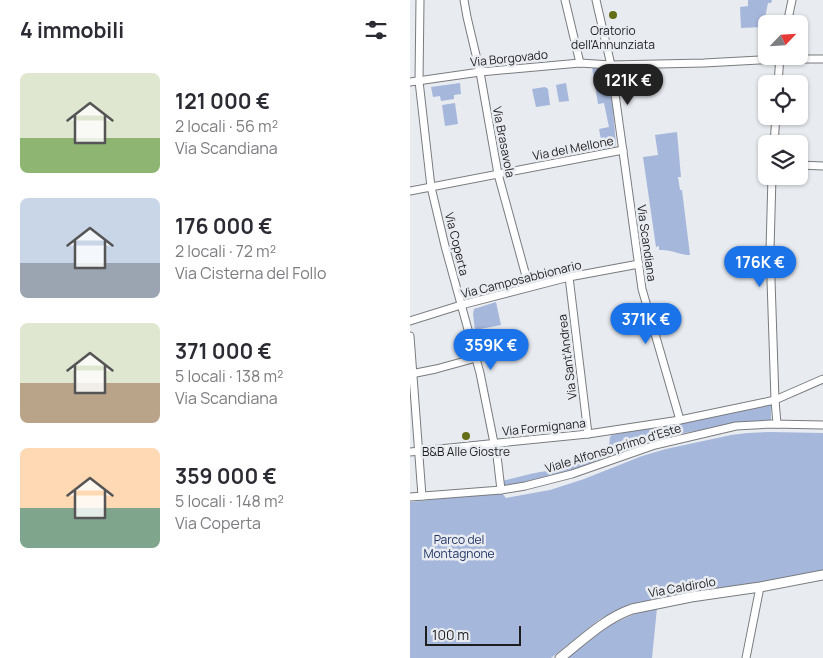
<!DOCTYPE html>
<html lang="it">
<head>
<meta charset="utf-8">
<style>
  body { margin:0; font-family:Manrope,sans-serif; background:#f2f2f3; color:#2b2b33; height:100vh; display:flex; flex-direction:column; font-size:19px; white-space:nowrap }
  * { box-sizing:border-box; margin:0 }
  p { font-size:16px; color:#7c7c81 }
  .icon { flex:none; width:28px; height:28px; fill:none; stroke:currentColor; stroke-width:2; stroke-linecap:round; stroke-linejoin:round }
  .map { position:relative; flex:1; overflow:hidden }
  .panel { display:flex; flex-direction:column; background:#fff; width:410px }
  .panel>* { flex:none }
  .needle { width:32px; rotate:65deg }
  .tools { position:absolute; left:348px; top:15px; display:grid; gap:10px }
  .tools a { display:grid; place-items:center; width:50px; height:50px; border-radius:8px; background:#fff; box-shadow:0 1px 4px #0004; font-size:25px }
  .scale { position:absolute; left:15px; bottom:12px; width:96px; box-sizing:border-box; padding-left:5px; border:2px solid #1d1e20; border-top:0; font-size:14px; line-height:18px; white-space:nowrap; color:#1d1e20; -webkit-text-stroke:4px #e8ebf0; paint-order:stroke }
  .price { position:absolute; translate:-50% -42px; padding:0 11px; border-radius:18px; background:#1a73e8; color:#fff; font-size:16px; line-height:32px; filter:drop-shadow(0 1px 2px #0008) }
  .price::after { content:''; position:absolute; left:50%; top:30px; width:15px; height:11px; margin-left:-8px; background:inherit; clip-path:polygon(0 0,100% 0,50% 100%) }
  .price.selected { background:#222; color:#fff }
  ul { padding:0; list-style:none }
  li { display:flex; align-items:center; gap:15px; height:125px; padding:0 20px }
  li span { display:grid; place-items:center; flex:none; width:140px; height:100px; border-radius:8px; color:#555 }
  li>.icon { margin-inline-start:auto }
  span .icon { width:60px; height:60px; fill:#fffc; stroke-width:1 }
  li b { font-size:21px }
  h2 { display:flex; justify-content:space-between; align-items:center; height:60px; padding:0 20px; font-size:21px }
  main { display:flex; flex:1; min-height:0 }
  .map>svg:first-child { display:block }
  .green { fill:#a6b7dc }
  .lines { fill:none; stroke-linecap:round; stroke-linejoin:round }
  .minor-casing { stroke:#797b7f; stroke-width:9 }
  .major-casing { stroke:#797b7f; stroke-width:11 }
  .minor { stroke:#fff; stroke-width:7 }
  .major { stroke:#fff; stroke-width:9 }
  .poi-dot { fill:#646e16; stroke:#e8ebf0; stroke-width:2 }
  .labels { text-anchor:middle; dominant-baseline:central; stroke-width:5; stroke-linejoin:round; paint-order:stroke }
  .poi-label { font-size:12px; fill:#1d1e20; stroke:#e8ebf0 }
  .street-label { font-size:12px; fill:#1d1e20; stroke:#e8ebf0 }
  .park-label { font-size:12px; fill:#223567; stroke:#e8ebf0 }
</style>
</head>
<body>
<main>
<section class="panel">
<h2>4 immobili<svg class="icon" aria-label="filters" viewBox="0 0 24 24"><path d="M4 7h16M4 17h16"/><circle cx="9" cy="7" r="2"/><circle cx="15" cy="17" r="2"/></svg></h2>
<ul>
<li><span style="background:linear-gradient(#dfe7d0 65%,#8fb573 0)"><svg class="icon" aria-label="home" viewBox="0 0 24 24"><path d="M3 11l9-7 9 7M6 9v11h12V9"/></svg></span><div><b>121 000 €</b><p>2 locali · 56 m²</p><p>Via Scandiana</p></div></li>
<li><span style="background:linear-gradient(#c9d6e8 65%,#9aa5b1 0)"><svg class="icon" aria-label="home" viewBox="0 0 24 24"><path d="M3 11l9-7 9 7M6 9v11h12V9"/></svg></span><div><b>176 000 €</b><p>2 locali · 72 m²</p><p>Via Cisterna del Follo</p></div></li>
<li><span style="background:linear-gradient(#dfe7d0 60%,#b9a48a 0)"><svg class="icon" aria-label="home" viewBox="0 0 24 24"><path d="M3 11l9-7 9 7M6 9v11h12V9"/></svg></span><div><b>371 000 €</b><p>5 locali · 138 m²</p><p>Via Scandiana</p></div></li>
<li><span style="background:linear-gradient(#ffd9b3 60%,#7fa58c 0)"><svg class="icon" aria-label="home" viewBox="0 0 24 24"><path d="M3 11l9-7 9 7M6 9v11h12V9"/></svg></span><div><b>359 000 €</b><p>5 locali · 148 m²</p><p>Via Coperta</p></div></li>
</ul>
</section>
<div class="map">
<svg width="413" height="658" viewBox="0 0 413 658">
  <rect width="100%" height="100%" fill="#e8ebf0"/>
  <g class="green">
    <polygon points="338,0 362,0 361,3 358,3 353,27 331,28 330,7 338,6"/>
    <polygon points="182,67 199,67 206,144 204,148 193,150 189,129 199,127 194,103 188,104"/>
    <polygon points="50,83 51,94 44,95 44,99 31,101 30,96 23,97 21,87"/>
    <polygon points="156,83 159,101 149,102 146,85"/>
    <polygon points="135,87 138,89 140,105 126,107 122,89"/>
    <polygon points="45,103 48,124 35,126 32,105"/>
    <path d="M267,132L271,177H268L270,190H272L280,255C270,255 260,249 249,250V246L246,247L233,157L248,155L245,135Z"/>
    <polygon points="86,302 91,325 65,330 63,314 64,309"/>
    <path d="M361,403V421L335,422L263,435L222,447L159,471L93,488L92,481C105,478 118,474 130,472C154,469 180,462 199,447L200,437L202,435Z"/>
    <polygon points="360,432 413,433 413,570 345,583 293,590 220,604 190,619 141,658 0,658 0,502 91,492 96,498 101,497 140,490 174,479 232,456 256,449 321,435 338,433"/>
    <polygon points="247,608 242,658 157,658 200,625 227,613"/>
  </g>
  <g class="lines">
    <g class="minor-casing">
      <g id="minor">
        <polyline points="10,0 9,81 21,187 35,246 70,373 84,443 86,447 91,490"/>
        <polyline points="54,0 57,17 70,72 88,174 119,287"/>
        <polyline points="155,0 170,63"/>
        <polyline points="186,0 201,65 232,289 270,420"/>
        <polyline points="377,24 382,0"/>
        <polyline points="0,82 70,72 170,63 201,65 294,63 370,59 413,59"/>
        <polyline points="368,84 370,56"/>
        <polyline points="364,144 366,116"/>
        <polyline points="389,165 413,166"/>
        <polyline points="362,176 360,250 365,400 367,424"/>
        <polyline points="0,191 213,150"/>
        <polyline points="159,277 178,434"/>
        <polyline points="0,321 51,305 159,277 229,264"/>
        <polyline points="0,336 12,496"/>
        <polyline points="1,374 26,369 66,358"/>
        <polyline points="0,452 178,434 270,420 365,400 413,379"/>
        <polyline points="0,497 91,490 115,486 162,474 245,445 326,426 361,424 413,425"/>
        <polyline points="336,658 350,587"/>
      </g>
    </g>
    <g class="major-casing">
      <path id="major" d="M150,658C173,640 194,619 222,609L281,597L350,587L413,575"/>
    </g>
    <use href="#minor" class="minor"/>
    <use href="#major" class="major"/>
  </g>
  <g class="poi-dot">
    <circle cx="203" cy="15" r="5"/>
    <circle cx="56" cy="436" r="5"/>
  </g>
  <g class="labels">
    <g class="poi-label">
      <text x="203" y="30">Oratorio<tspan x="203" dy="14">dell'Annunziata</tspan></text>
      <text x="56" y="451">B&amp;B Alle Giostre</text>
    </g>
    <g class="street-label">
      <text transform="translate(99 58) rotate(-6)">Via Borgovado</text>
      <text transform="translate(94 142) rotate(79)">Via Brasavola</text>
      <text transform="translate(163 148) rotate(-11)">Via del Mellone</text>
      <text transform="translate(237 243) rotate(82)">Via Scandiana</text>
      <text transform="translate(47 244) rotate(76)">Via Coperta</text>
      <text transform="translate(111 279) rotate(-14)">Via Camposabbionario</text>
      <text transform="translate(157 357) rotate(-97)">Via Sant'Andrea</text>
      <text transform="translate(134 427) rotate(-6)">Via Formignana</text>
      <text transform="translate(203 448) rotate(-17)">Viale Alfonso primo d'Este</text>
      <text transform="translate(272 587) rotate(-10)">Via Caldirolo</text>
    </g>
    <g class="park-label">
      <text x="49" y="539">Parco del<tspan x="49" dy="14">Montagnone</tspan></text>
    </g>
  </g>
</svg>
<div class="tools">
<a><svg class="needle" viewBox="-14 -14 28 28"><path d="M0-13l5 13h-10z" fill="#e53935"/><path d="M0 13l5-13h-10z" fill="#7c7c81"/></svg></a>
<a><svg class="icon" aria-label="locate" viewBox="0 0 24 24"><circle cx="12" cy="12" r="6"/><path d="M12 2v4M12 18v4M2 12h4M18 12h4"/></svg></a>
<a><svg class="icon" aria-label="layers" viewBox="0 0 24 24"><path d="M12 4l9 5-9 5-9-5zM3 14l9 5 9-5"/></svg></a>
</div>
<div class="scale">100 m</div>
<b class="price selected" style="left:218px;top:106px">121K €</b>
<b class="price" style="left:350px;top:288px">176K €</b>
<b class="price" style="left:236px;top:345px">371K €</b>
<b class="price" style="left:81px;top:371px">359K €</b>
</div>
</main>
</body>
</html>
